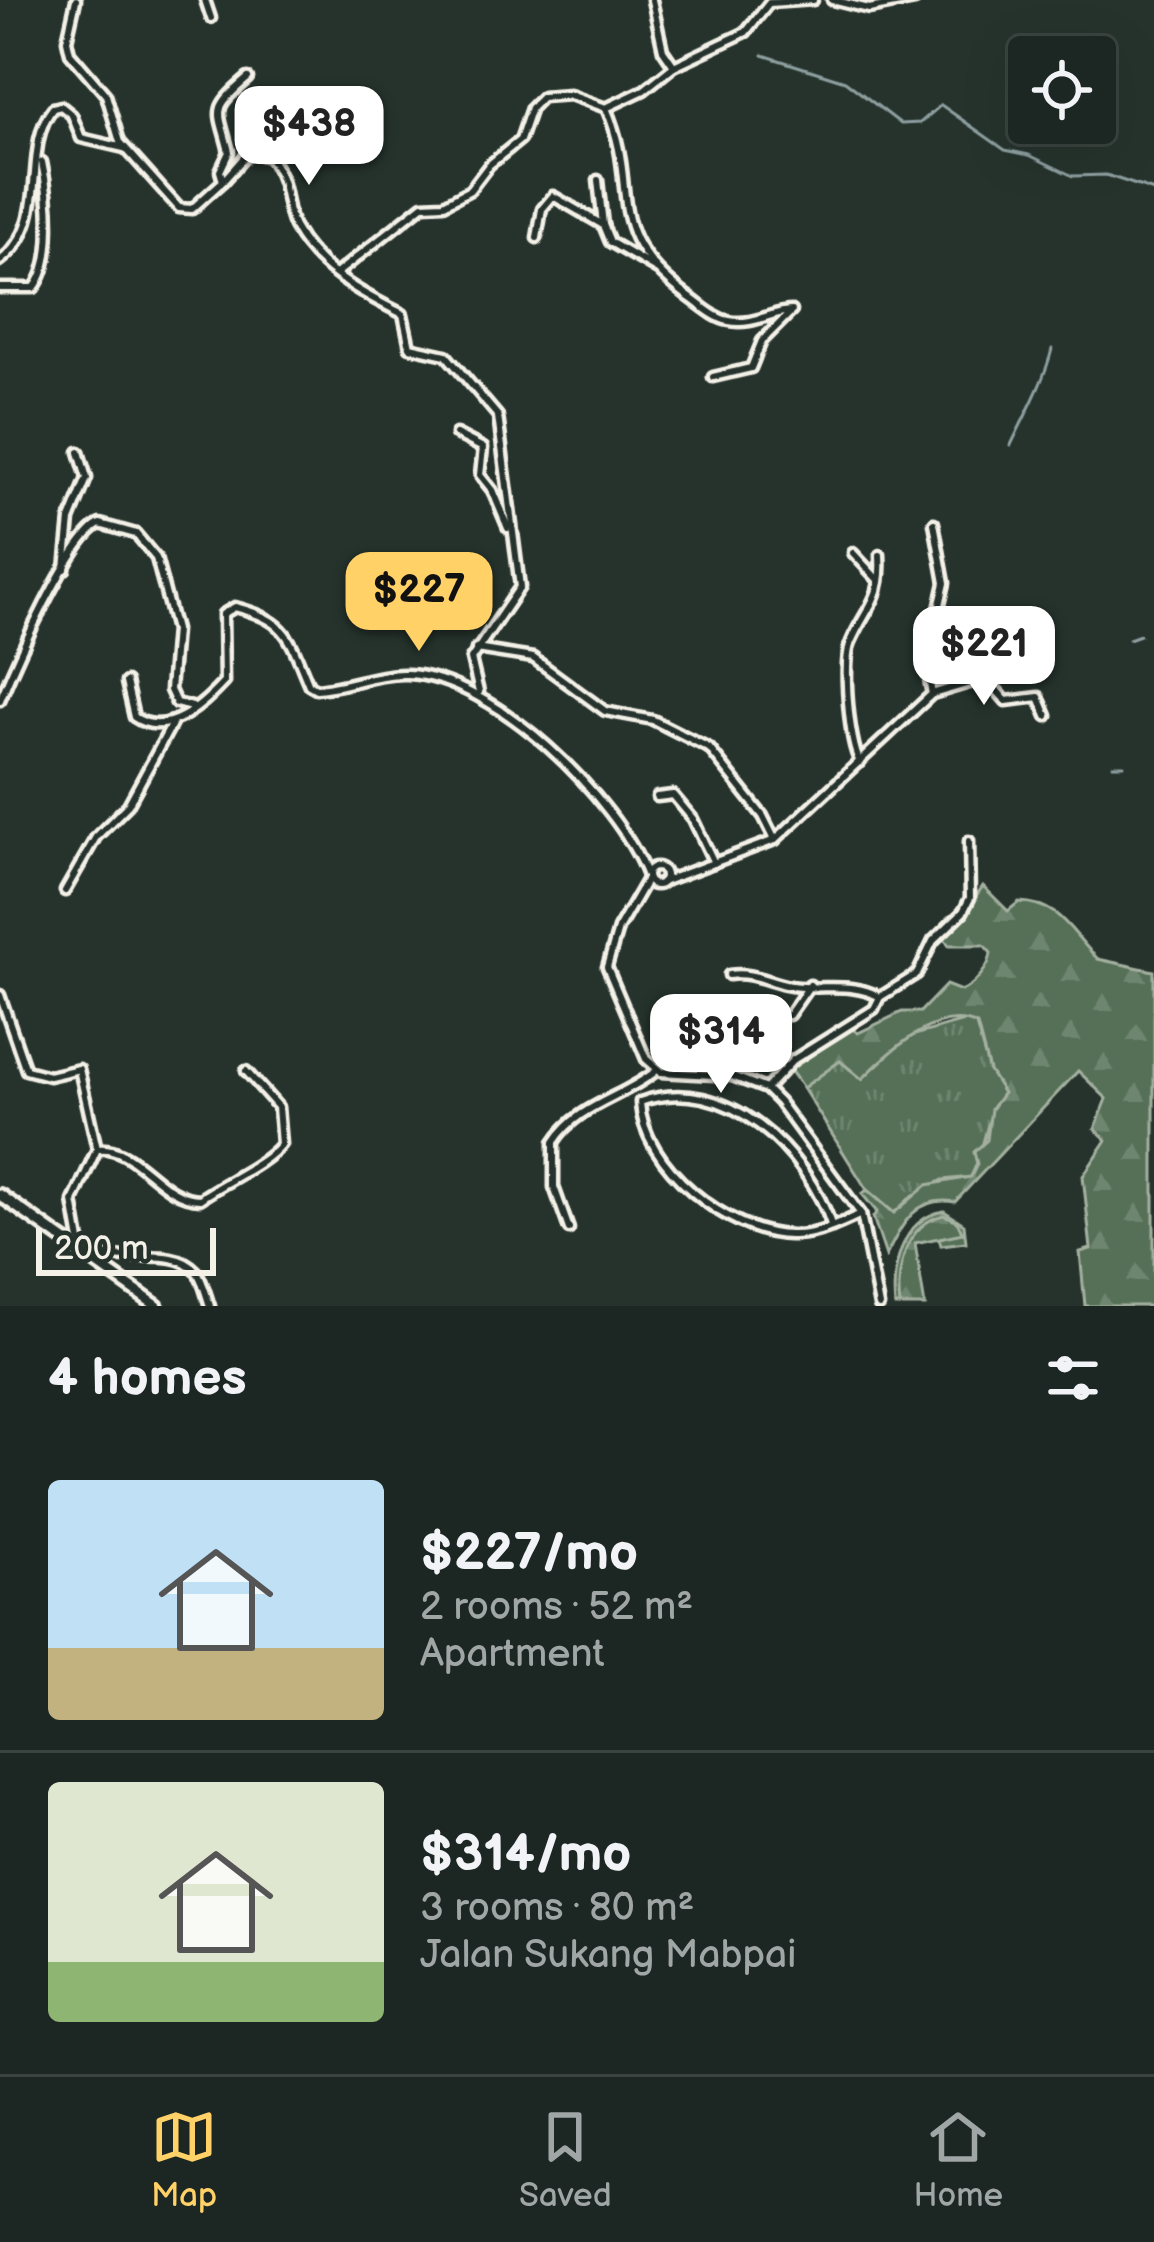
<!DOCTYPE html>
<html lang="en">
<head>
<meta charset="utf-8">
<style>
  body { margin:0; font-family:"Balsamiq Sans",sans-serif; background:#29322f; color:#f1f3f6; height:100vh; display:flex; flex-direction:column; font-size:45px; white-space:nowrap }
  * { box-sizing:border-box; margin:0 }
  p { font-size:39px; color:#a0a5a5 }
  .icon { flex:none; width:66px; height:66px; fill:none; stroke:currentColor; stroke-width:2; stroke-linecap:round; stroke-linejoin:round }
  .map { position:relative; height:1306px; overflow:hidden }
  .drawer { display:flex; flex-direction:column; background:#1c2622; flex:1 }
  .drawer>* { flex:none }
  .controls { position:absolute; left:1008px; top:36px; display:grid; gap:24px }
  .controls a { display:grid; place-items:center; width:108px; height:108px; border-radius:12px; background:#1c2622; box-shadow:0 12px 48px #0002,0 0 0 3px #3a4340; font-size:60px }
  .scale { position:absolute; left:36px; bottom:30px; width:180px; box-sizing:border-box; padding-left:12px; border:6px solid #f4f1e8; border-top:0; font-size:33px; line-height:42px; white-space:nowrap; color:#f4f1e8; -webkit-text-stroke:9px #26332d; paint-order:stroke }
  .price { position:absolute; translate:-50% -102px; padding:0 27px; border-radius:24px; background:#fff; color:#222; font-size:39px; line-height:78px; filter:drop-shadow(0 3px 6px #0008) }
  .price::after { content:''; position:absolute; left:50%; top:72px; width:36px; height:27px; margin-left:-18px; background:inherit; clip-path:polygon(0 0,100% 0,50% 100%) }
  .price.active { background:#ffd166; color:#111 }
  ul { padding:0; list-style:none }
  li { display:flex; align-items:center; gap:36px; height:300px; padding:0 48px }
  li+li { border-top:3px solid #3a4340 }
  li span { display:grid; place-items:center; flex:none; width:336px; height:240px; border-radius:12px; color:#555 }
  li>.icon { margin-inline-start:auto }
  span .icon { width:144px; height:144px; fill:#fffc; stroke-width:1 }
  li b { font-size:51px }
  h2 { display:flex; justify-content:space-between; align-items:center; height:144px; padding:0 48px; font-size:51px }
  .tabs { display:flex; justify-content:space-around; align-items:center; height:168px; border-top:3px solid #3a4340; background:#1c2622; font-size:33px; color:#a0a5a5 }
  .tabs a { display:grid; justify-items:center; gap:6px }
  .tabs .active { color:#ffd166 }
  .map>svg:first-child { display:block }
  .grass { fill:url(#grass-tufts); stroke:#a4b0a0; stroke-width:3 }
  .forest { fill:url(#forest-firs); stroke:#a4b0a0; stroke-width:3 }
  .lines { fill:none; stroke-linecap:round; stroke-linejoin:round }
  .stream { stroke:#8e9fa0; stroke-width:3 }
  .street-casing { stroke:#f4f1e8; stroke-width:15 }
  .secondary-casing { stroke:#f4f1e8; stroke-width:18 }
  .street { stroke:#26332d; stroke-width:6 }
  .secondary { stroke:#26332d; stroke-width:9 }
</style>
</head>
<body>
<div class="map">
<svg width="1154" height="1306" viewBox="0 0 1154 1306">
  <defs>
    <pattern id="grass-tufts" width="24" height="20" patternUnits="userSpaceOnUse" patternTransform="scale(3)"><rect width="24" height="20" fill="#557057"/><path d="M3 7l-1-3M5 7V3M7 7l1-3M15 17l-1-3M17 17v-4M19 17l1-3" fill="none" stroke="#6e856f"/></pattern>
    <pattern id="forest-firs" width="22" height="20" patternUnits="userSpaceOnUse" patternTransform="scale(3)"><rect width="22" height="20" fill="#557057"/><path d="M5 1l3.5 6h-7zM16 11l3.5 6h-7z" fill="#6e856f"/></pattern>
  </defs>
  <rect width="100%" height="100%" fill="#26332d"/>
  <filter id="ink" filterUnits="userSpaceOnUse"><feTurbulence type="fractalNoise" baseFrequency=".00833" numOctaves="2"/><feDisplacementMap in="SourceGraphic" scale="24" xChannelSelector="R" yChannelSelector="G"/><feConvolveMatrix kernelMatrix="1 2 1 2 8 2 1 2 1" color-interpolation-filters="sRGB"/></filter>
  <g filter="url(#ink)">
    <g class="grass">
      <path d="M967,1020L976,1025L989,1071L1003,1093C985,1117 985,1149 971,1177L943,1180L912,1196L894,1213L867,1190L803,1088L840,1060L862,1079L904,1038Z"/>
      <path d="M944,1211L964,1224L966,1242L941,1245L939,1238L963,1232L921,1226L907,1248L900,1306H895C891,1268 901,1219 944,1211Z"/>
    </g>
    <g class="forest">
      <path d="M983,886L1008,911L1019,902C1062,903 1071,934 1098,959L1154,971V1306H1085L1080,1252L1091,1249L1083,1176L1107,1140L1095,1129L1107,1099L1078,1071L955,1202C915,1195 902,1225 886,1256L873,1217L877,1212L862,1194L867,1190L894,1213L927,1185L971,1177L977,1164L974,1152L987,1140L991,1109L1003,1093L989,1071L977,1025C935,1006 889,1053 862,1079L840,1061L803,1088L790,1070L851,1028L858,1033L902,1012H920L946,985L961,991C974,986 990,967 991,953L984,945H949L939,933L961,917Z"/>
      <path d="M944,1215L956,1220L963,1233L915,1243L925,1306H900C896,1271 904,1224 944,1215Z"/>
    </g>
    <g class="lines">
      <g class="stream">
        <polyline points="763,55 845,81 901,124 920,123 941,105 1005,150 1029,155 1073,176 1106,175 1154,191"/>
        <path d="M1011,445C1026,413 1044,382 1052,349"/>
        <polyline points="1129,639 1140,635"/>
        <polyline points="1113,765 1124,765"/>
      </g>
      <g class="street-casing">
        <g id="street">
          <path d="M76,0L67,40L70,53L106,95L120,142L179,208L192,209L223,181L220,171L229,152C219,109 209,111 248,78"/>
          <polyline points="205,0 211,18"/>
          <polyline points="652,0 663,50 674,66"/>
          <polyline points="832,0 869,9 915,0"/>
          <path d="M606,108C642,190 597,229 689,297C702,306 714,318 729,321C753,326 773,311 792,311L762,341L751,368L713,377"/>
          <path d="M223,181L249,152L269,157C290,183 283,205 294,227C317,270 362,294 403,314L410,347L446,355L498,416L520,587L471,659L479,692"/>
          <polyline points="603,225 610,242 656,269"/>
          <polyline points="537,238 542,209 553,196 603,225 598,180"/>
          <path d="M0,261C53,222 20,148 53,108L61,106L72,115L81,138L124,148"/>
          <polyline points="336,274 423,205 444,204 470,190 489,165 520,140 531,108 542,97 570,95 606,108 644,90 674,66 746,32 769,3 813,0"/>
          <path d="M0,288H34C56,262 49,195 42,162"/>
          <polyline points="456,434 483,448 480,475 492,490 508,528"/>
          <polyline points="853,553 879,581"/>
          <polyline points="65,569 70,520 87,478 79,452"/>
          <polyline points="476,649 533,658 605,711 653,720 709,748 763,816 775,840"/>
          <path d="M126,682L134,717C166,739 202,706 224,682L223,614L235,607C290,621 289,639 309,685L316,689C347,687 376,673 407,674C493,677 617,798 647,876"/>
          <polyline points="932,694 926,665 945,583 934,523"/>
          <path d="M0,700C15,664 70,538 100,524L136,534L156,558L175,630L170,690L176,703L192,707"/>
          <path d="M860,762C849,743 842,662 851,642C867,605 883,600 880,555"/>
          <polyline points="657,797 673,795 693,819 714,863"/>
          <circle cx="656" cy="876" r="9"/>
          <polyline points="647,879 618,929 607,967 646,1059 661,1072 732,1076 766,1089 779,1102 861,1214 879,1306"/>
          <polyline points="662,882 775,840 932,694 986,678 1006,701 1039,697 1047,716"/>
          <polyline points="65,891 96,837 128,805 172,724"/>
          <path d="M729,975C751,972 764,980 785,985C818,992 850,980 880,997"/>
          <path d="M0,995L26,1070L49,1076L79,1069L97,1149L73,1201L80,1241C108,1274 169,1240 196,1271C203,1280 206,1295 210,1306"/>
          <polyline points="756,1016 789,1015 810,985"/>
          <polyline points="766,1089 793,1060 874,1009 880,997 917,974 933,941 963,912 970,898 969,841"/>
          <path d="M97,1149C136,1144 159,1199 200,1199C225,1181 265,1165 281,1144L278,1107L246,1071"/>
          <path d="M832,1227C808,1153 726,1071 640,1102C642,1165 728,1234 790,1235C815,1236 838,1225 861,1214"/>
          <path d="M569,1229L554,1187V1142C578,1104 623,1098 656,1071"/>
        </g>
      </g>
      <g class="secondary-casing">
        <polyline id="secondary" points="0,1195 157,1306"/>
      </g>
      <use href="#street" class="street"/>
      <use href="#secondary" class="secondary"/>
    </g>
  </g>
</svg>
<div class="controls">
<a><svg class="icon" aria-label="locate" viewBox="0 0 24 24"><circle cx="12" cy="12" r="6"/><path d="M12 2v4M12 18v4M2 12h4M18 12h4"/></svg></a>
</div>
<div class="scale">200 m</div>
<b class="price" style="left:309px;top:188px">$438</b>
<b class="price active" style="left:419px;top:654px">$227</b>
<b class="price" style="left:984px;top:708px">$221</b>
<b class="price" style="left:721px;top:1096px">$314</b>
</div>
<section class="drawer">
<h2>4 homes<svg class="icon" aria-label="filters" viewBox="0 0 24 24"><path d="M4 7h16M4 17h16"/><circle cx="9" cy="7" r="2"/><circle cx="15" cy="17" r="2"/></svg></h2>
<ul>
<li><span style="background:linear-gradient(#bfe0f5 70%,#c2b280 0)"><svg class="icon" aria-label="home" viewBox="0 0 24 24"><path d="M3 11l9-7 9 7M6 9v11h12V9"/></svg></span><div><b>$227/mo</b><p>2 rooms · 52 m²</p><p>Apartment</p></div></li>
<li><span style="background:linear-gradient(#dfe7d0 75%,#8fb573 0)"><svg class="icon" aria-label="home" viewBox="0 0 24 24"><path d="M3 11l9-7 9 7M6 9v11h12V9"/></svg></span><div><b>$314/mo</b><p>3 rooms · 80 m²</p><p>Jalan Sukang Mabpai</p></div></li>
</ul>
</section>
<nav class="tabs">
<a class="active"><svg class="icon" aria-label="map" viewBox="0 0 24 24"><path d="M3 6l6-2 6 2 6-2v14l-6 2-6-2-6 2zM9 4v14M15 6v14"/></svg>Map</a>
<a><svg class="icon" aria-label="saved" viewBox="0 0 24 24"><path d="M7 4h10v16l-5-4-5 4z"/></svg>Saved</a>
<a><svg class="icon" aria-label="home" viewBox="0 0 24 24"><path d="M3 11l9-7 9 7M6 9v11h12V9"/></svg>Home</a>
</nav>
</body>
</html>
